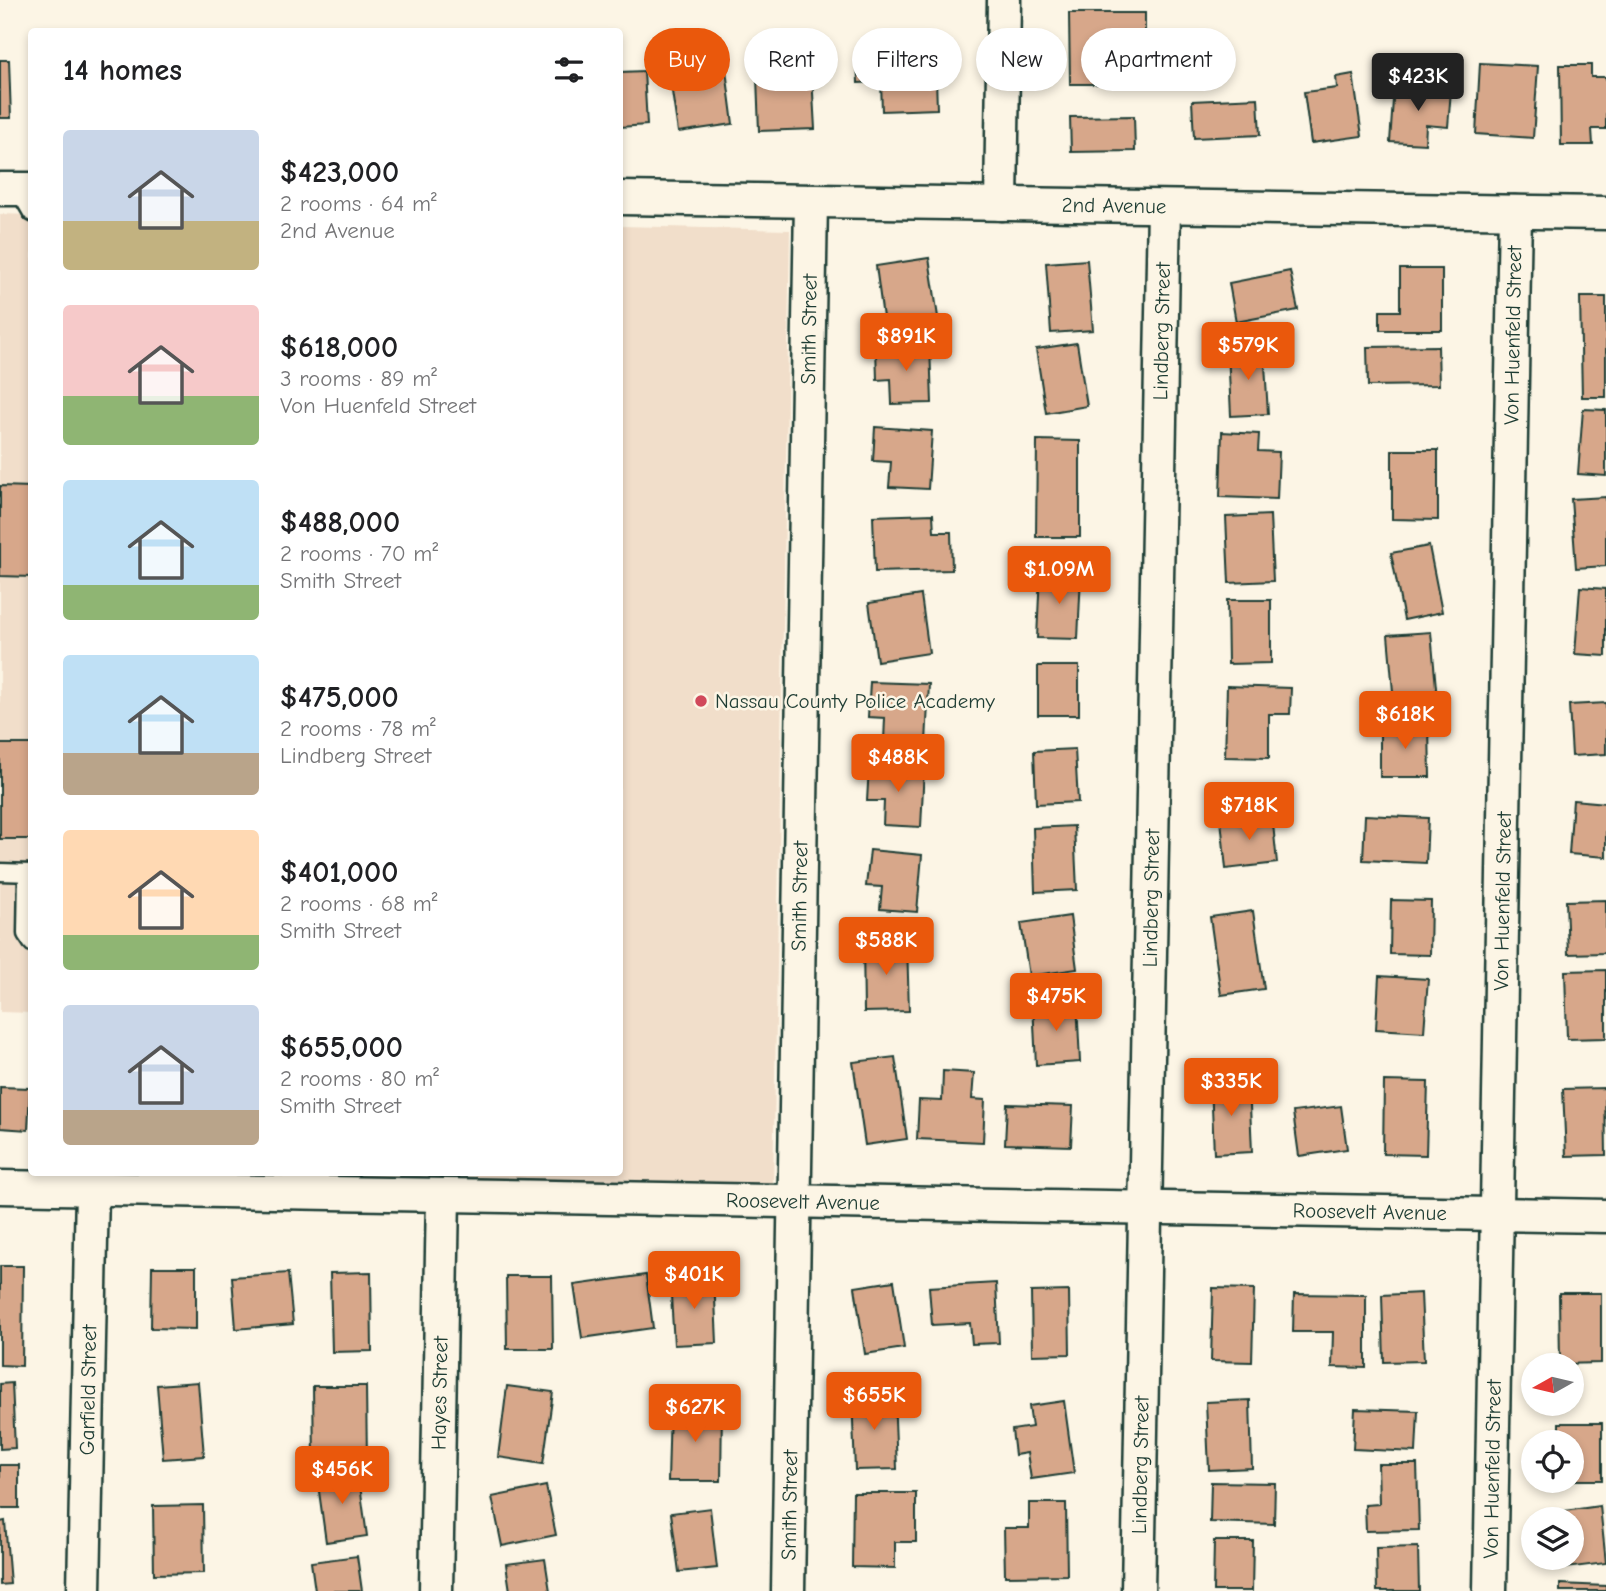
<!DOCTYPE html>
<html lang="en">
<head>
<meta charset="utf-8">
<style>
  body { margin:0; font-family:"Comic Neue",sans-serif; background:#f2f2f2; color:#202124; height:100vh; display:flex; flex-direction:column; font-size:26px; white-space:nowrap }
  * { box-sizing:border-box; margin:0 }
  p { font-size:23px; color:#757577 }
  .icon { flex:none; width:38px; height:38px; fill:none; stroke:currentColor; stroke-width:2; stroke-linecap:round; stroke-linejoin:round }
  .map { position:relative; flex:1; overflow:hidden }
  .side { position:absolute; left:28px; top:28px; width:595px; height:1148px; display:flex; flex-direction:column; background:#fff; border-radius:7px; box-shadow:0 4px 10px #0003 }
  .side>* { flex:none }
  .banner { position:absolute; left:644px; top:28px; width:665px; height:63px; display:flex; gap:14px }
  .needle { width:46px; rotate:262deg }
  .buttons { position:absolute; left:1521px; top:1353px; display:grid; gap:14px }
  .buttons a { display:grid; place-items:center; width:63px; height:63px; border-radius:50%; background:#fff; box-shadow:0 4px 10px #0003; font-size:35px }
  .price { position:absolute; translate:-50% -60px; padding:0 16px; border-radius:7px; background:#ea580c; color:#fff; font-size:23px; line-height:46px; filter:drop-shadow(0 2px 4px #0008) }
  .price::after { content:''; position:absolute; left:50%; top:42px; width:21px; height:16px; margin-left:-10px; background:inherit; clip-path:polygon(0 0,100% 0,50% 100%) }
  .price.active { background:#222; color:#fff }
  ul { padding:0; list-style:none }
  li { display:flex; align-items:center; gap:21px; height:175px; padding:0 35px }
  li span { display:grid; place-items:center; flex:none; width:196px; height:140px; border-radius:7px; color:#555 }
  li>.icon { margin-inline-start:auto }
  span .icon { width:84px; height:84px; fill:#fffc; stroke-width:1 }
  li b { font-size:30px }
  h2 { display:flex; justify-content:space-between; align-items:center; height:84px; padding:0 35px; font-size:30px }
  .chip { padding:0 24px; border-radius:32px; background:#fff; box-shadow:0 4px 10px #0003; font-size:24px; line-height:63px }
  .chip.active { background:#ea580c; color:#fff }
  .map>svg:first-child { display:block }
  .built { fill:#f1deca }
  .building { fill:#d7a78a; stroke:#1f3d34; stroke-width:2 }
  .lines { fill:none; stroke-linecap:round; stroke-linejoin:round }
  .lane-casing { stroke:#1f3d34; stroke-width:21 }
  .street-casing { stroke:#1f3d34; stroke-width:37 }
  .lane { stroke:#fcf5e5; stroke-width:16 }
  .street { stroke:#fcf5e5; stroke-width:32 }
  .poi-dot { fill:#d1495b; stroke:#fcf5e5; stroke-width:2.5 }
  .labels { text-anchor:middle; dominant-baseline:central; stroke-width:5; stroke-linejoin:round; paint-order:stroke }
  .street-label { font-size:21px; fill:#1f3d34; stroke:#fcf5e5 }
  .poi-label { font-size:21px; fill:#1f3d34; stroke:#fcf5e5; text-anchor:start }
</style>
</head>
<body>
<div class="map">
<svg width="1606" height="1591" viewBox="0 0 1606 1591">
  <rect width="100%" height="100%" fill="#fcf5e5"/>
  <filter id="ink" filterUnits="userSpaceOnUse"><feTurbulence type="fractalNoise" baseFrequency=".0143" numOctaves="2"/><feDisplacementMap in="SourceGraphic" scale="14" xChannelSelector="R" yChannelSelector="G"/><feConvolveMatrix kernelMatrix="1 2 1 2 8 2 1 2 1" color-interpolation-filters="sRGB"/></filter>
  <g filter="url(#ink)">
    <g class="built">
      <polygon points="0,214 32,215 32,1013 0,1012"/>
      <polygon points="620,226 790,230 773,1189 475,1184 475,1173 620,1172"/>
    </g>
    <g class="building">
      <polygon points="1069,13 1145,13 1145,43 1117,43 1117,84 1070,84"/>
      <polygon points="921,47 922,79 936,78 937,109 882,111 881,82 858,83 857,50"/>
      <polygon points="0,60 9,60 11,118 0,118"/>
      <polygon points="1480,63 1538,66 1533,138 1476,134"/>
      <polygon points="1560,65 1591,65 1591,77 1606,77 1606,129 1592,129 1593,145 1561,145"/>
      <polygon points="726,70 733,124 678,132 670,78"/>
      <polygon points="644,71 647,125 620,127 620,72"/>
      <polygon points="1353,74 1362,136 1311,143 1304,92 1337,88 1336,77"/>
      <polygon points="812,75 815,129 759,131 757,77"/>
      <polygon points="1394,86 1451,90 1448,127 1426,125 1425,144 1390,142"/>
      <polygon points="1258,98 1260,135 1194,138 1192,101"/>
      <polygon points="1134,116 1135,151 1071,152 1070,117"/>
      <polygon points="929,258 938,317 884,325 876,266"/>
      <polygon points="1087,260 1093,330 1051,333 1046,263"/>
      <polygon points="1400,269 1442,269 1442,330 1380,330 1380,311 1400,311"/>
      <polygon points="1290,271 1298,310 1236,322 1229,283"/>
      <polygon points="1580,297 1606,297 1606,397 1582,397"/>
      <polygon points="1077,343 1087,406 1046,413 1036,349"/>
      <polygon points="930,345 932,403 892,404 891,379 877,380 876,347"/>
      <polygon points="1438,346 1439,385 1368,386 1367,347"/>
      <polygon points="1264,348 1268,414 1231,416 1228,350"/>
      <polygon points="1583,409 1606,410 1606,476 1578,474"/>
      <polygon points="875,427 932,431 928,489 889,487 891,462 873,461"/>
      <polygon points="1222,432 1259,434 1258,451 1279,452 1277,499 1220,497"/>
      <polygon points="1037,440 1080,441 1080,537 1036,537"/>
      <polygon points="1392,450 1438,450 1438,520 1392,519"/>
      <polygon points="0,486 32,487 32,577 0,576"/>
      <polygon points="1606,497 1606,566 1576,568 1571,499"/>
      <polygon points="933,514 934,532 951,532 952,570 875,572 873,516"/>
      <polygon points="1270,515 1273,581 1229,583 1226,517"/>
      <polygon points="1429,546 1442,612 1404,620 1391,553"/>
      <polygon points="1040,573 1081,575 1078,639 1037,638"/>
      <polygon points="1580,587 1606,589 1606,656 1575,654"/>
      <polygon points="921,595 929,653 877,661 869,603"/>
      <polygon points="1227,600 1271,600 1271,663 1228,664"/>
      <polygon points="1431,632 1437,699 1394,703 1388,635"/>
      <rect x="1038" y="666" width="41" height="49"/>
      <polygon points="870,682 929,684 926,743 884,741 885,718 868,717"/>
      <polygon points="1227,686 1291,688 1290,714 1269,714 1269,758 1225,757"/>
      <polygon points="1606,703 1606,754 1572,756 1569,705"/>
      <polygon points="1380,725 1429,725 1430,777 1380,777"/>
      <rect x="0" y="744" width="32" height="95"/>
      <polygon points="1075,749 1078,802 1036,804 1034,751"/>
      <polygon points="869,766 924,768 921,827 883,825 884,801 867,801"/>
      <polygon points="1573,800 1606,803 1606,857 1569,854"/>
      <polygon points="1272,814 1277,863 1226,869 1221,820"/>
      <polygon points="1365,815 1428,818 1426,863 1363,860"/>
      <polygon points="1074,826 1077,890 1035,892 1033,828"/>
      <polygon points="870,850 922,855 917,912 880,909 882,887 866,886"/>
      <polygon points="1391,900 1431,901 1430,955 1390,954"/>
      <polygon points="1606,900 1606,953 1568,954 1566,901"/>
      <polygon points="1253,911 1264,989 1221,995 1210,917"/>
      <polygon points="1070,916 1077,969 1029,976 1021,923"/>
      <polygon points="863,943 907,943 909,1011 864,1012"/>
      <polygon points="1606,970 1606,1038 1567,1039 1565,971"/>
      <polygon points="1379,976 1428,979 1424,1032 1376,1029"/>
      <polygon points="1077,1001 1080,1062 1036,1065 1033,1003"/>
      <polygon points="895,1057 907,1139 865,1145 853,1062"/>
      <polygon points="943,1071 974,1073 972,1099 985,1100 983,1142 917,1139 919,1100 942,1101"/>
      <polygon points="1384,1081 1428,1082 1426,1155 1383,1154"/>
      <polygon points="1249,1082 1252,1152 1214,1154 1211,1084"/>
      <polygon points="0,1087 30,1088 28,1130 0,1128"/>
      <polygon points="1605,1088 1606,1155 1566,1156 1563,1089"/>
      <polygon points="1007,1104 1073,1106 1071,1146 1005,1144"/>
      <polygon points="1341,1106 1347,1149 1299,1156 1293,1112"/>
      <polygon points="0,1266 23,1266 22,1366 0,1365"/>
      <polygon points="152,1267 196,1267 196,1329 151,1328"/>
      <polygon points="371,1272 372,1351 332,1352 330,1273"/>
      <polygon points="288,1273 293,1324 236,1329 232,1277"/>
      <polygon points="646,1275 653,1328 582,1338 574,1285"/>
      <polygon points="506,1276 552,1276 553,1349 507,1349"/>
      <polygon points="714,1277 717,1343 674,1345 670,1279"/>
      <polygon points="894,1281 904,1348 865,1354 855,1287"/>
      <polygon points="996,1283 999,1343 972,1344 970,1323 932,1325 929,1287"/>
      <polygon points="1213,1288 1254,1289 1252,1362 1211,1361"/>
      <polygon points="1069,1291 1070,1354 1032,1355 1031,1292"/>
      <polygon points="1421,1293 1424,1361 1384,1362 1382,1295"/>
      <polygon points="1559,1293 1601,1293 1601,1363 1560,1364"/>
      <polygon points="1294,1294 1366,1295 1366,1368 1332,1367 1333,1332 1293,1332"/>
      <polygon points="198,1382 204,1456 163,1459 157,1385"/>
      <polygon points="12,1383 15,1448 0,1449 0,1384"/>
      <polygon points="313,1386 366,1386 367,1461 314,1462"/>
      <polygon points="507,1386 553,1392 543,1464 498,1457"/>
      <polygon points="894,1395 897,1469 855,1470 852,1396"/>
      <polygon points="1250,1400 1252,1468 1209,1470 1206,1402"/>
      <polygon points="1064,1401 1074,1473 1031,1479 1027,1453 1015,1455 1012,1430 1032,1427 1029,1406"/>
      <polygon points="670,1407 722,1408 721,1481 668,1481"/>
      <polygon points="1355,1409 1418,1411 1416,1452 1353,1449"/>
      <polygon points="1559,1423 1602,1423 1602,1480 1572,1480 1572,1442 1559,1442"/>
      <polygon points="1378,1464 1417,1464 1419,1530 1366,1531 1365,1505 1379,1504"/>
      <rect x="0" y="1465" width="19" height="43"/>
      <polygon points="358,1471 367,1536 326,1542 317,1477"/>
      <polygon points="1211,1482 1275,1483 1274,1524 1210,1522"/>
      <polygon points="546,1486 556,1535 502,1546 492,1497"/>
      <polygon points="853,1493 916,1493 916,1542 895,1542 895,1568 852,1567"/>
      <polygon points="1029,1503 1066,1503 1067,1575 1005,1576 1004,1528 1029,1528"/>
      <polygon points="203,1505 204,1573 154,1574 153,1506"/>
      <polygon points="1600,1506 1606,1563 1558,1569 1557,1558 1572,1558 1572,1519 1551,1519 1550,1513"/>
      <polygon points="710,1508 717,1568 679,1572 671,1513"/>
      <polygon points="5,1521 10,1584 0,1585 0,1522"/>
      <polygon points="1214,1541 1253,1541 1252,1591 1213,1591"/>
      <polygon points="1418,1547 1419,1591 1377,1591 1376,1548"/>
      <polygon points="357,1556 362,1591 315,1591 311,1562"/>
      <polygon points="545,1559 550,1591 510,1591 506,1564"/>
      <polygon points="1560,1584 1606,1586 1606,1591 1560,1591"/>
    </g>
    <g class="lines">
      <g class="lane-casing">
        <g id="lane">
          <polyline points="18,189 32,213"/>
          <polyline points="0,872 32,873"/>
          <polyline points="27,873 26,934 32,943"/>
        </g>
      </g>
      <g class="street-casing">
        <g id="street">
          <polyline points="0,189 32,189"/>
          <path id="s1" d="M620,198L1606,213"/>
          <polyline points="1001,204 1004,0"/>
          <path id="s2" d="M0,1187L1606,1216"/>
          <path id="s3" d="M84,1591L92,1189"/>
          <path id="s4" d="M436,1591L443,1195"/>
          <path id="s5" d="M788,1591L811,201"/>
          <path id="s6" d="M1138,1591L1164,207"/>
          <path id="s7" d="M1490,1591L1515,212"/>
        </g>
      </g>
      <use href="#lane" class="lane"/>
      <use href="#street" class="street"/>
    </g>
  </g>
  <circle class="poi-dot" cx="701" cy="701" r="7"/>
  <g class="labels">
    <g class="street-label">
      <text stroke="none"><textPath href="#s1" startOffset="494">2nd Avenue</textPath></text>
      <text stroke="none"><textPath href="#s5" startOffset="1262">Smith Street</textPath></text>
      <text stroke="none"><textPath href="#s6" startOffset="1260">Lindberg Street</textPath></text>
      <text stroke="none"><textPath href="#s7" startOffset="1256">Von Huenfeld Street</textPath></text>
      <text stroke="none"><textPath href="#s5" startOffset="695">Smith Street</textPath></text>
      <text stroke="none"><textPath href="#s6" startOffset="693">Lindberg Street</textPath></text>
      <text stroke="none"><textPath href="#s7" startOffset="690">Von Huenfeld Street</textPath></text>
      <text stroke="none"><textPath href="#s2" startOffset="803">Roosevelt Avenue</textPath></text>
      <text stroke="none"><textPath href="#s2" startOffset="1370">Roosevelt Avenue</textPath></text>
      <text stroke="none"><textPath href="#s3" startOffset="201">Garfield Street</textPath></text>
      <text stroke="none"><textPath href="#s4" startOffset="198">Hayes Street</textPath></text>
      <text stroke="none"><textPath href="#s6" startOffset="126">Lindberg Street</textPath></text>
      <text stroke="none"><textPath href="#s7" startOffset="122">Von Huenfeld Street</textPath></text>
      <text stroke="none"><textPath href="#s5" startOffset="86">Smith Street</textPath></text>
    </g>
    <g class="poi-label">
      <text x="715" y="701">Nassau County Police Academy</text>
    </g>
  </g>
</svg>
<div class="buttons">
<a><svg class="needle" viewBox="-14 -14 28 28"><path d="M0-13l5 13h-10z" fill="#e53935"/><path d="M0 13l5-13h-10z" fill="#757577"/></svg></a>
<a><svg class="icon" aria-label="locate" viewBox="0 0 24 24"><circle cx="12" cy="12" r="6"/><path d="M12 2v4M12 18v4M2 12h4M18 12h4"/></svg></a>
<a><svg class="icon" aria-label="layers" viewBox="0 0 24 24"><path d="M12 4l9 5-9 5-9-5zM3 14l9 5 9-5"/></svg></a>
</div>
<b class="price active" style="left:1418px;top:113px">$423K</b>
<b class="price" style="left:906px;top:373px">$891K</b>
<b class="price" style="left:1248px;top:382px">$579K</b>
<b class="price" style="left:1059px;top:606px">$1.09M</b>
<b class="price" style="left:1405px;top:751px">$618K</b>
<b class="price" style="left:898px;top:794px">$488K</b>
<b class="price" style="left:1249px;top:842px">$718K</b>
<b class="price" style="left:886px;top:977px">$588K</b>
<b class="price" style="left:1056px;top:1033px">$475K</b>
<b class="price" style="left:1231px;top:1118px">$335K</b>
<b class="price" style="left:694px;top:1311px">$401K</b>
<b class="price" style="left:874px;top:1432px">$655K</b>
<b class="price" style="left:695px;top:1444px">$627K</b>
<b class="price" style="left:342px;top:1506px">$456K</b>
<div class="banner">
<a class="chip active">Buy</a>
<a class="chip">Rent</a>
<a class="chip">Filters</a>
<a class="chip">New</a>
<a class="chip">Apartment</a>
</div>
<section class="side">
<h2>14 homes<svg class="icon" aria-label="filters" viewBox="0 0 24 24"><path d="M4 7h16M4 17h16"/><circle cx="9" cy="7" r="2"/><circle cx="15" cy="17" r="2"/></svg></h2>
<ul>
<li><span style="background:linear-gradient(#c9d6e8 65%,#c2b280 0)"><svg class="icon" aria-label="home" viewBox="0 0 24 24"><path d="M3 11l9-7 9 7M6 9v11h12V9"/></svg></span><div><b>$423,000</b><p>2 rooms · 64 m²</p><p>2nd Avenue</p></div></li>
<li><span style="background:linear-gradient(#f6c9c9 65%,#8fb573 0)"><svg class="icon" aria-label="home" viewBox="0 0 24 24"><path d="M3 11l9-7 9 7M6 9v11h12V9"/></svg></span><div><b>$618,000</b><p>3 rooms · 89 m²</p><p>Von Huenfeld Street</p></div></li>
<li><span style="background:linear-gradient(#bfe0f5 75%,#8fb573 0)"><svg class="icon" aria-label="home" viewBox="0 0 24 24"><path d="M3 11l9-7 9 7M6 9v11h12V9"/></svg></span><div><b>$488,000</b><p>2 rooms · 70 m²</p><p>Smith Street</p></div></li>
<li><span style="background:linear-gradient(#bfe0f5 70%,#b9a48a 0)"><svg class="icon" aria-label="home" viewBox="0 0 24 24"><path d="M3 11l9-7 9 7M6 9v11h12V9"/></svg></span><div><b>$475,000</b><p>2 rooms · 78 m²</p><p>Lindberg Street</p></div></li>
<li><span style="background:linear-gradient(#ffd9b3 75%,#8fb573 0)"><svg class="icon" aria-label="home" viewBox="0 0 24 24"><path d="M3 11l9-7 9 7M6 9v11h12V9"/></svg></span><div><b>$401,000</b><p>2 rooms · 68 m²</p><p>Smith Street</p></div></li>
<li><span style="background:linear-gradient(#c9d6e8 75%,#b9a48a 0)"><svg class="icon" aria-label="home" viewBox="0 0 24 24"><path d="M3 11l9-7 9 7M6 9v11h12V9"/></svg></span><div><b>$655,000</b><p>2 rooms · 80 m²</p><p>Smith Street</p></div></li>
</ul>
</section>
</div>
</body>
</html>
